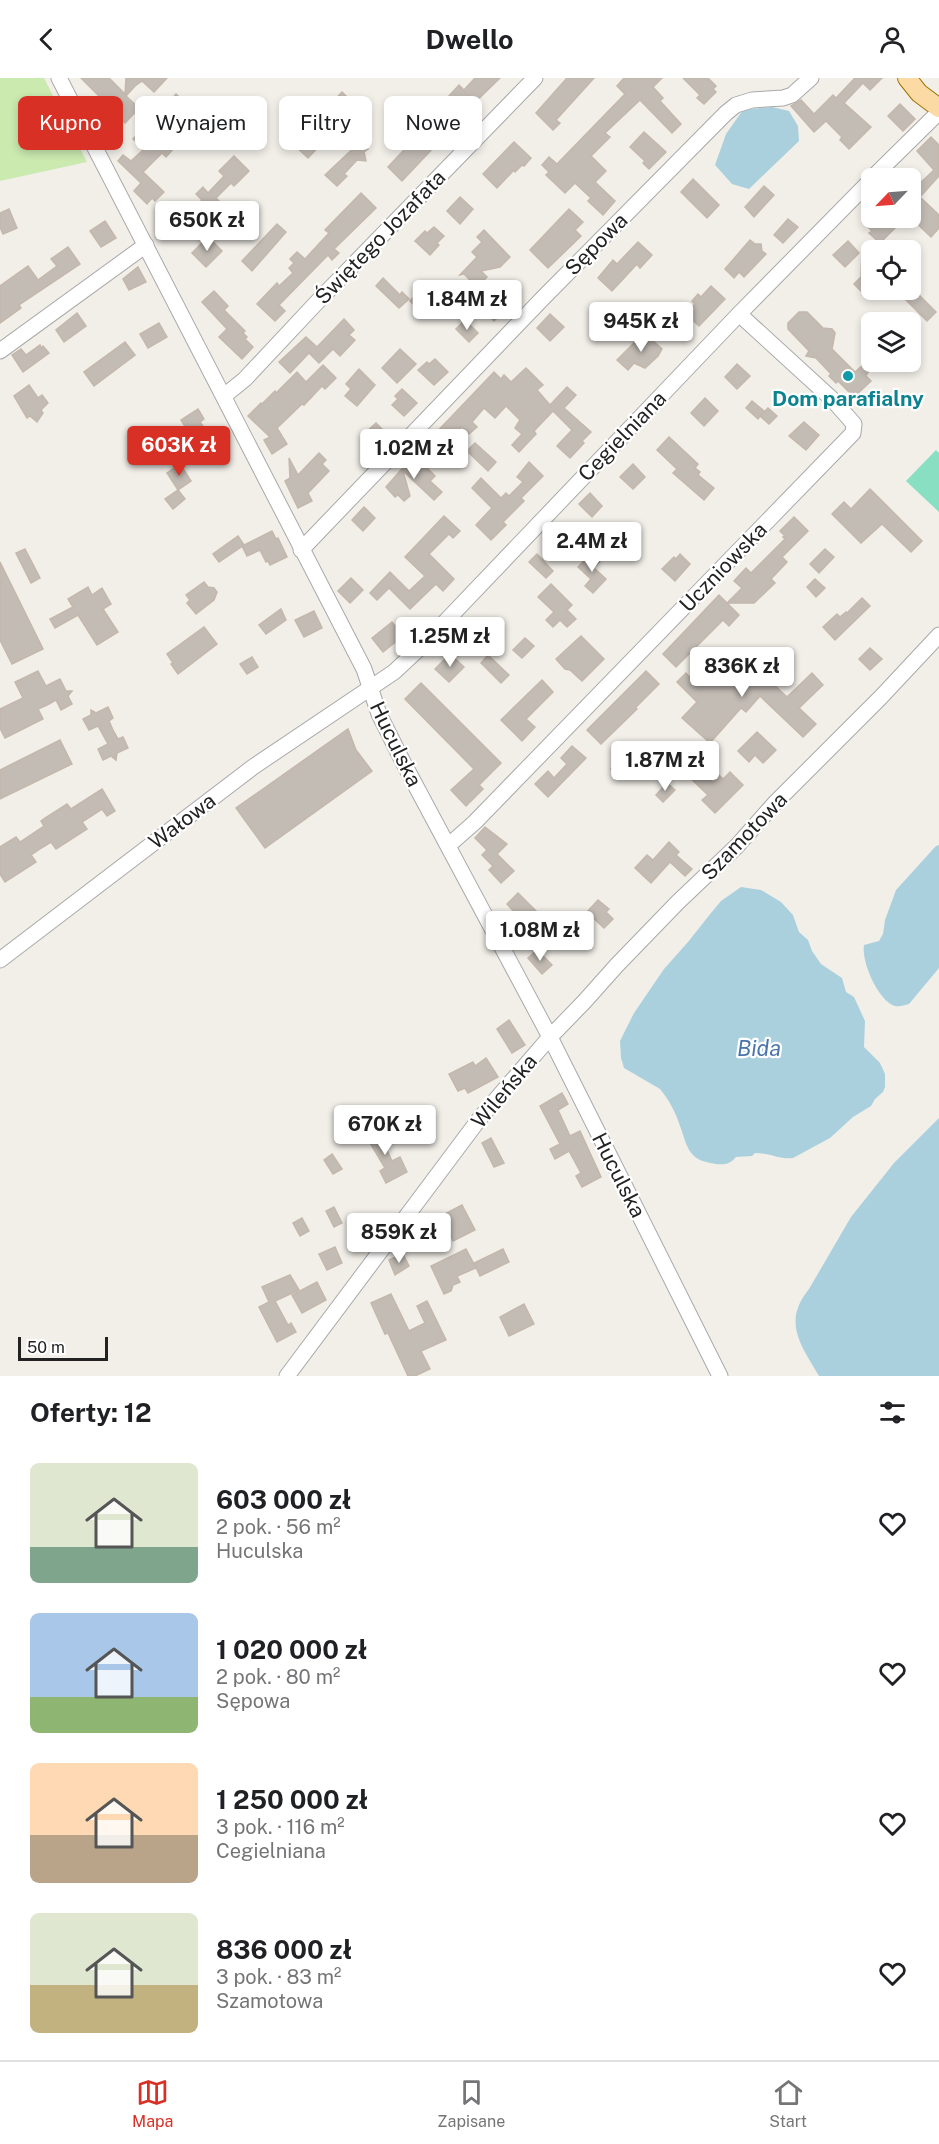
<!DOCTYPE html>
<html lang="pl">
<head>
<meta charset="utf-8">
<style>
  body { margin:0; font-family:"Public Sans",sans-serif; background:#f2f2f2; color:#202124; height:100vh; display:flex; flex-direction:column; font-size:22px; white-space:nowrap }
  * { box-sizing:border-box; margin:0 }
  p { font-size:20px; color:#757577 }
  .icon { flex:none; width:33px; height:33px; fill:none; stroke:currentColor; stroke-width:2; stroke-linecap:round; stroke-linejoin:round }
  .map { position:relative; height:1298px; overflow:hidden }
  .panel { display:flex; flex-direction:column; background:#fff; flex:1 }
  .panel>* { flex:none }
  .hud { position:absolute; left:18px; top:18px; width:600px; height:54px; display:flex; gap:12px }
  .needle { width:39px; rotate:245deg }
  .fabs { position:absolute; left:861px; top:90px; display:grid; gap:12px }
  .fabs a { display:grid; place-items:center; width:60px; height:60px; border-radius:9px; background:#fff; box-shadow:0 3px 9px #0003; font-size:30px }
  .scale { position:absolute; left:18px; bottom:15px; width:90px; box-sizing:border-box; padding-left:6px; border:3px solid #222; border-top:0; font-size:16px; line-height:21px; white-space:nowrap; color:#222; -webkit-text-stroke:4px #fff; paint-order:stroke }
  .price { position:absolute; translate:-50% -51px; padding:0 14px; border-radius:6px; background:#fff; color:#222; font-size:20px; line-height:39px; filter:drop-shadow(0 2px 3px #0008) }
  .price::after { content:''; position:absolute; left:50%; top:36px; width:18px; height:14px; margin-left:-9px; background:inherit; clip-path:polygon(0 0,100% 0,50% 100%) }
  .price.current { background:#d93025; color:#fff }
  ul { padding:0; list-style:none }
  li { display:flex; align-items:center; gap:18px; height:150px; padding:0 30px }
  li span { display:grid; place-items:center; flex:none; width:168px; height:120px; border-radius:9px; color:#555 }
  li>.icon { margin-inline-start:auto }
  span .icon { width:72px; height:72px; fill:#fffc; stroke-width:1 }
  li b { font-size:26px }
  h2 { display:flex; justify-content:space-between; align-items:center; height:72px; padding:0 30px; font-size:26px }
  .tag { padding:0 21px; border-radius:9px; background:#fff; box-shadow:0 3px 9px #0003; font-size:21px; line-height:54px }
  .tag.current { background:#d93025; color:#fff }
  header { display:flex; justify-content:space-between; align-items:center; height:78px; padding:0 30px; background:#fff; font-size:27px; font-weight:700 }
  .tab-bar { display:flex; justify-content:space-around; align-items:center; height:84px; border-top:2px solid #e0e0e0; background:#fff; font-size:16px; color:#757577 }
  .tab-bar a { display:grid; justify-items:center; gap:3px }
  .tab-bar .current { color:#d93025 }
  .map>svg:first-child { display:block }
  .grass { fill:#caeab0 }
  .pitch { fill:#88dfc2 }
  .water { fill:#aad0de }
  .building { fill:#c3bcb5; stroke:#c4b7ab; stroke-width:1.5 }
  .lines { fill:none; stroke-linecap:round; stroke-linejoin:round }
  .minor-casing { stroke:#a9a9a9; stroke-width:17 }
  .major-casing { stroke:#9e7301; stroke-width:20 }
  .minor { stroke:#fff; stroke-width:15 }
  .major { stroke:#fbdaa4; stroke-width:18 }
  .culture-dot { fill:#0f9aa8; stroke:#fff; stroke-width:2 }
  .labels { text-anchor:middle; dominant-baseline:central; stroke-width:4.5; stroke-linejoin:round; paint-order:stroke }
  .street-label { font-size:21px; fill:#222; stroke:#fff }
  .culture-label { font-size:21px; font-weight:bold; fill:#0d838f; stroke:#fff }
  .water-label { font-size:22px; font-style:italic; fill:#4a75aa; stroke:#fff }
</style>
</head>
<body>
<header><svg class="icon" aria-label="back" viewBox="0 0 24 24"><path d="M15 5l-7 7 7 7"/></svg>Dwello<svg class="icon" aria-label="person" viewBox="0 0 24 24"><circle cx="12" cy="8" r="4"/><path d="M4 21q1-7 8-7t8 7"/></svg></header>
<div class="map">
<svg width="939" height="1298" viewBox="0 0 939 1298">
  <rect width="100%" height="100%" fill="#f2efe9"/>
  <polygon class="grass" points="0,0 44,0 87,84 0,103"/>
  <polygon class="pitch" points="936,372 939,375 939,434 906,403"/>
  <g class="water">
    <polygon points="772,29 789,33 798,48 799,63 749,111 732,106 715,87 726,56 743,32"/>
    <path d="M939,767V890L909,926C904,927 900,929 895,928C878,923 861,883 864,867L879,863L883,856L885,842L896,812L936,768Z"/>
    <path d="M741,809L761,812L781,824L793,837L799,854L808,862L812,873L821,886L842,900L846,914L854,919L865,943L864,969L880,985L885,996V1009L883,1014L875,1021L871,1028L853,1039L830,1060L793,1080C782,1082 769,1075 755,1075L752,1078L736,1079C730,1086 725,1087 716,1086C709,1085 699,1083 694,1078C686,1071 684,1058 680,1048C676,1035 669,1022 660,1011L624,990L621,980L620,963L634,935L664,891L688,864L711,835L721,823Z"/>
    <path d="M939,1040V1298H819C801,1267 782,1244 809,1211L851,1139L894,1085Z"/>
  </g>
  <g class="building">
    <polygon points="81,0 109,0 125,16 126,0 167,0 154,14 142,3 135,8 126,18 139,30 125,45 121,40 109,51 102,43 113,32"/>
    <polygon points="475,0 500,0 466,33 449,18 459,7 464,12"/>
    <polygon points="567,0 594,0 556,42 560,45 553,52 536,35"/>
    <polygon points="624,0 662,0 653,9 663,20 660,23 681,46 672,55 640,22 605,55 610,59 591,78 606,93 595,104 615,123 603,137 588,123 591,120 575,105 565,115 546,97 549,94 542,87 549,79 557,86 625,16 617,8"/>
    <polygon points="683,0 708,0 716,8 713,11 716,14 704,26 697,20 700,17"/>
    <polygon points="855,0 882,0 870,12 863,5 844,25 871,49 849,71 840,62 842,59 826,43 814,54 791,28 801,22 814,36 833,17 836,20"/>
    <polygon points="342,14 357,29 308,80 293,66"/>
    <polygon points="176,16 192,31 183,39 168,25"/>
    <polygon points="427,25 444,26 444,42 452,50 402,103 388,89 431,43 420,32"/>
    <polygon points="900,26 915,41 903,53 888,38"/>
    <polygon points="148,45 174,70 166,79 162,75 143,94 164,114 155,123 152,120 147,126 134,113 141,105 118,83 123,77 131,83 144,71 133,61"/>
    <polygon points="644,54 666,74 649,91 643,85 645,83 630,69"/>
    <polygon points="931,59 939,67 939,98 920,119 939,137 939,150 931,159 910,139 910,105 915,110 934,92 917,73"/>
    <polygon points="360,64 368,71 364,74 366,83 357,82 344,96 347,98 337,108 325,97"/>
    <polygon points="514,64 531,80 524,88 522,87 515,94 514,92 497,110 483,96"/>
    <polygon points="234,78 249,93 234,108 231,105 216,120 236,140 218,158 201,141 210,131 207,128 202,134 196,128 202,122 196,116 203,109 208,115 224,98 219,93"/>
    <polygon points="693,101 719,127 707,140 681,114"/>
    <polygon points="764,108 774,117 754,139 745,129"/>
    <polygon points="361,115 376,130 334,171 339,175 332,182 328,177 279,227 285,233 275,243 257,226 277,205 279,208 293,195 289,190 294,185 290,181 297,174 305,181 329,155 325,152"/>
    <polygon points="460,119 473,131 460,146 447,133"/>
    <polygon points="9,131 17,150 3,156 0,149 0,135"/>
    <polygon points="569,131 583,144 575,152 581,158 548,190 530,172"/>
    <polygon points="180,133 191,144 180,156 169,145"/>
    <polygon points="871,140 905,140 880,165 869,155 872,153 865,146"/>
    <polygon points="788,141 798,149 783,165 774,157"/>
    <polygon points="105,143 116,160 101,169 90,153"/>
    <polygon points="277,146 286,154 252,193 242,183"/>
    <polygon points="434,149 444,158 437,165 439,167 430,177 415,163 425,153 427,155"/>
    <polygon points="484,152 510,179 500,189 481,193 487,199 477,209 464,196 460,197 477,179 472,174 482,164 477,159"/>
    <polygon points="208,159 222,173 206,189 192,175"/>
    <polygon points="750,162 755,166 761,166 762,173 766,176 744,199 739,194 734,200 725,191"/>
    <polygon points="848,163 859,175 845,189 833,177"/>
    <polygon points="638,164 652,177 640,190 637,186 612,213 598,200 613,182 617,186"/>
    <polygon points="68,169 80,186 19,227 21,230 0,245 0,208 28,188 38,202 57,188 51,181"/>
    <polygon points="862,173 872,184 872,213 866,218 854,206 861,199"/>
    <polygon points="138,189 146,204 129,212 123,201"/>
    <polygon points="383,200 400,217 402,214 409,221 399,230 376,208"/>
    <polygon points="472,208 486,221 474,234 460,221"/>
    <polygon points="711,208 725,221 699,248 686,236 695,226 692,223 698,216 701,219"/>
    <polygon points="421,211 435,224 425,234 420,229 418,231 410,223"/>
    <polygon points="896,212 914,212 936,234 927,243"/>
    <polygon points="214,213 228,228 224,232 245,253 243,255 247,259 245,261 253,269 242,281 219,259 227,251 202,224"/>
    <polygon points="495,220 506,231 494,243 483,231"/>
    <polygon points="799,234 807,234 823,250 832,251 835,255 832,271 855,294 872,279 872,284 874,284 866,298 871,303 854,319 838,303 836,305 829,298 831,296 816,280 806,278 809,273 788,251 788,245"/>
    <polygon points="77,235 86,248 64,264 56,252"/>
    <polygon points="550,236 564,249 550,263 537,250"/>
    <polygon points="344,241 354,252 349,257 355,262 340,278 333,271 319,285 309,275 290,295 279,284 306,259 317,269"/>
    <polygon points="465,242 478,255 469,264 456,251"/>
    <polygon points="159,245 167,259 148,270 140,256"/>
    <polygon points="644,255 662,271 658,278 645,290 634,285 628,292 617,282"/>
    <polygon points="125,264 135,277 94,308 84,294"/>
    <polygon points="40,267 41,270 43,268 49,275 23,294 12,277 21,271 26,277"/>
    <polygon points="400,271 416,286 397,305 382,290"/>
    <polygon points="435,281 448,294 434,307 418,292 427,284 429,286"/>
    <polygon points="737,286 750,298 737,311 725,299"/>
    <polygon points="323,287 336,300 325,311 322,308 304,327 302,326 277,350 287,366 272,376 264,362 270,359 248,338 261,325 262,326 275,313 276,315 297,294 306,304"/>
    <polygon points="526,290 543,307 537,312 550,327 567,309 576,317 564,330 591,354 582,363 584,365 570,380 557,368 572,352 553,333 534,353 536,356 519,374 512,367 522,356 515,350 520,342 506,328 495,340 484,330 472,344 477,349 469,356 462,349 442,369 432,359 494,294 501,301 504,297 511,304"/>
    <polygon points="359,291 375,307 357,328 345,318 351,311 346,306"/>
    <polygon points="29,307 38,320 42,317 48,325 41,332 43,335 37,344 30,338 27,340 14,318"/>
    <polygon points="402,311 417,325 404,338 392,327 398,321 395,318"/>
    <polygon points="705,320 718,333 704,348 691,335"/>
    <polygon points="752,323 764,333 758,341 746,330"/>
    <polygon points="768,330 777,338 769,346 760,338"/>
    <polygon points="198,331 204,341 200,344 207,354 194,363 181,342"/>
    <polygon points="804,344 819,357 806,372 789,358"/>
    <polygon points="376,345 389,358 376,370 363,357"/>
    <polygon points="669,359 698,386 695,390 700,394 698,397 714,410 704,422 673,395 677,391 657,372"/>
    <polygon points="475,365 496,384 488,393 467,373"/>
    <polygon points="319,375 326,382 322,386 329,393 308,415 312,423 298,430 285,403 290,400 289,380 298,397"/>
    <polygon points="414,377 435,398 430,403 442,414 434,422 403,393 410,418 404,423 398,417 395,419 386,409"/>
    <polygon points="529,384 543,398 521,420 524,423 503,444 506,447 491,462 476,447 492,430 472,410 481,400 501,420 506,415 509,418 523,404 517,399"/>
    <polygon points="180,386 191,403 178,412 167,395"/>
    <polygon points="633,386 645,399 633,411 620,399"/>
    <polygon points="870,411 922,463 911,474 882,446 861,465 832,436 844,424 851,431"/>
    <polygon points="178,412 185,421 173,431 165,421"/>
    <polygon points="590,415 602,428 592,439 579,426"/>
    <polygon points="364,429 375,440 363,453 352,442"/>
    <polygon points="444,438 460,453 453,460 449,456 429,476 454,501 443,513 436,506 410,531 389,510 377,522 370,515 390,494 409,513 425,498 405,479"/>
    <polygon points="794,439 808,453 782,479 787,484 771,501 775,505 754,525 727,525 739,537 729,548 723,542 676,589 663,576 719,517 727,525 742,510 734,503 746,490 751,495 785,461 783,459 785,458 780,453"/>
    <polygon points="272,453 276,461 278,460 287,479 270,487 268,483 266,484 260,472 247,478 242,468"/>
    <polygon points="597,453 612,466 602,477 587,463"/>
    <polygon points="238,458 244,467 219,484 213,476"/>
    <polygon points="25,471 40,500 31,505 16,475"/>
    <polygon points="825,471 834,479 819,495 810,486"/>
    <polygon points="592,475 600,483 594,490 606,501 593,515 585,508 591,501 578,489"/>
    <polygon points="537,476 553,493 546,500 529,484"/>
    <polygon points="680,476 690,486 675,503 662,491 674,479 676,481"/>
    <polygon points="0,484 43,571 12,586 0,562"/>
    <polygon points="351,500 363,512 350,525 338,513"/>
    <polygon points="815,501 825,510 816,519 807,509"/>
    <polygon points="204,504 208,509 214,510 217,514 214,522 196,536 187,525 190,522 186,517"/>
    <polygon points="551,506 572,527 567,532 576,541 567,549 560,542 553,549 546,542 554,534 538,519"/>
    <polygon points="88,509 92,517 102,510 111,526 103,531 118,554 97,567 78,537 55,550 50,541 73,529 68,521"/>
    <polygon points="862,520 870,528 835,562 823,549 837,536 840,539 846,534 847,535"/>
    <polygon points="281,531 286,542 266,556 259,547"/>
    <polygon points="314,533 322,550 304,559 295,542"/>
    <polygon points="483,541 496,554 491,560 494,563 486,571 470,555"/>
    <polygon points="392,544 403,558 383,574 372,560"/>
    <polygon points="204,549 217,566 178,596 171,586 173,585 167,576"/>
    <polygon points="581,558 604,581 582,603 570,592 565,591 556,581"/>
    <polygon points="525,560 534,568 522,580 513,572"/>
    <polygon points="870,570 882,581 870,592 859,581"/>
    <polygon points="450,576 464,589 449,604 435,591"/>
    <polygon points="741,576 787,619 812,595 823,607 799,630 816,646 803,659 760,618 746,634 741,630 710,665 682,640 697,624 677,604 686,595 692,602 710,584 722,596"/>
    <polygon points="488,577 509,597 501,605 481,585"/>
    <polygon points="252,579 258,589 247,596 240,586"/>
    <polygon points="38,593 46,608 60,601 66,613 72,613 68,618 72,626 61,632 56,622 47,627 38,631 43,641 5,660 0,650 0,631 23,620 15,604"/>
    <polygon points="646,593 659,606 635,630 637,631 601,666 587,652"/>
    <polygon points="542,602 553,614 526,641 535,649 522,663 501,642"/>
    <polygon points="421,605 501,685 479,707 483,711 466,728 451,712 474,691 405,621"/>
    <polygon points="108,629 113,640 109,643 113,652 118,661 123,659 128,670 117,675 116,682 111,678 103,682 98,671 108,666 98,648 89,652 83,641 91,637 91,632 96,635"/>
    <polygon points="348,651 356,672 372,693 265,770 236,730"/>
    <polygon points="757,654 776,672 763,685 755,677 749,684 738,673"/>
    <polygon points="60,662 72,686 0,721 0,692"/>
    <polygon points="572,668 586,680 548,719 535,706 548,693 554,700 567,686 561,680"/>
    <polygon points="620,682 629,691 620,700 611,691"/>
    <polygon points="694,687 713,704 719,697 723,701 730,694 743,707 715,735 702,722 708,717 686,696"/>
    <polygon points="667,705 675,712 663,724 656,717"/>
    <polygon points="102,711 115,733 107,738 102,731 82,744 87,751 56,771 51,764 43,769 31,777 36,784 5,804 0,796 0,769 16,759 20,764 44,748 41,743 45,740 67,726 71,731"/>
    <polygon points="485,749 507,766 497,776 514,793 501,805 489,792 493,788 482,777 487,772 475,760"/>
    <polygon points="669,764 679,774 676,777 692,791 685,798 670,784 651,805 635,790 647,777 653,782"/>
    <polygon points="518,815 537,834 534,837 545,848 536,857 507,826"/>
    <polygon points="598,822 609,831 606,834 613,841 604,850 587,834"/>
    <polygon points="537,872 552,887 542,896 528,880"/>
    <polygon points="509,942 525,967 512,975 497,951"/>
    <polygon points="486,980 498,999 468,1015 465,1010 458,1013 449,996 473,984 475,988"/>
    <polygon points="562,1015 568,1026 558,1032 570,1058 580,1053 601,1099 582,1109 576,1098 581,1095 569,1073 555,1081 550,1071 560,1066 540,1028"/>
    <polygon points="375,1047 392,1083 400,1079 407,1094 386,1105 380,1093 385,1090 363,1053"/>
    <polygon points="491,1060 504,1085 494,1089 482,1065"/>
    <polygon points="332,1076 342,1091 333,1096 324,1082"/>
    <polygon points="462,1127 475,1152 453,1163 448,1153 440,1157 433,1142"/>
    <polygon points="334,1129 342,1145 334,1149 326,1133"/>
    <polygon points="302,1140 309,1153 300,1158 293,1145"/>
    <polygon points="335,1169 342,1185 327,1192 319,1176"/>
    <polygon points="466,1171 476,1190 457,1198 460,1204 453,1207 451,1213 444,1216 431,1188"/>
    <polygon points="503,1171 509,1184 480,1198 474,1185"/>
    <polygon points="403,1176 409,1188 395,1197 389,1182"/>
    <polygon points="290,1197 299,1212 275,1223 288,1247 291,1245 296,1254 277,1264 259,1229 269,1224 262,1209"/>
    <polygon points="317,1204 326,1222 302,1235 292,1217"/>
    <polygon points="391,1216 409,1253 425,1245 417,1228 427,1223 446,1262 421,1273 430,1291 415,1298 408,1298 388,1255 385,1256 371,1225"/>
    <polygon points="524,1226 534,1246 509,1258 500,1239"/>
  </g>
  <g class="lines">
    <g class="minor-casing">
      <g id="minor">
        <polyline points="59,0 364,591 379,636 403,684 550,959 720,1298"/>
        <polyline points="872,100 939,34"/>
        <polyline points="0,273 146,167"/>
        <polyline points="224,318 245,301 320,221 535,0"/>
        <polyline points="301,472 543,220 726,35 736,27 752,22 783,20 792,17 811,0"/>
        <polyline points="449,767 475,744 853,355 854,346 832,321 739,236"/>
        <polyline points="0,882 253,689 394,594 423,567 739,236 872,101"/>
        <polyline points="287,1298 480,1040 550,959 584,924 617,887 678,824 737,768 775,725 881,619 939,557"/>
      </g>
    </g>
    <g class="major-casing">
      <polyline id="major" points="907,0 919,15 939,30"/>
    </g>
    <use href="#minor" class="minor"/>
    <use href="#major" class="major"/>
  </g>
  <circle class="culture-dot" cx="848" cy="298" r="6"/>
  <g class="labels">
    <g class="street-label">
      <text transform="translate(380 159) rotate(-46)">Świętego Jozafata</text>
      <text transform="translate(596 166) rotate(-45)">Sępowa</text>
      <text transform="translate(622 358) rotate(-46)">Cegielniana</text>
      <text transform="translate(723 489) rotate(-46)">Uczniowska</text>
      <text transform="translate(396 666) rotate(64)">Huculska</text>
      <text transform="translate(182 743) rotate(-37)">Wałowa</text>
      <text transform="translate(744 758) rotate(-46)">Szamotowa</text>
      <text transform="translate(504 1013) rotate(-50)">Wileńska</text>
      <text transform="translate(619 1097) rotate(63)">Huculska</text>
    </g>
    <g class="culture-label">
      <text x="848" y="320">Dom parafialny</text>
    </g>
    <g class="water-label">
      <text x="759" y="970">Bida</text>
    </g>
  </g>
</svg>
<div class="fabs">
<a><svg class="needle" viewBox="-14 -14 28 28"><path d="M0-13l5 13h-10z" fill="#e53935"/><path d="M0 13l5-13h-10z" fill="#757577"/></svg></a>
<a><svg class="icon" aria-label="locate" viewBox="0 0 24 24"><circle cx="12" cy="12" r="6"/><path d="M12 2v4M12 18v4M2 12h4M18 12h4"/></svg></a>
<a><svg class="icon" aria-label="layers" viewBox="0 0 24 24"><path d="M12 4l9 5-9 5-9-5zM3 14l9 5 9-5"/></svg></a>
</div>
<div class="scale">50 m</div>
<b class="price" style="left:207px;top:174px">650K zł</b>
<b class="price" style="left:467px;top:253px">1.84M zł</b>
<b class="price" style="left:641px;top:275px">945K zł</b>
<b class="price current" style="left:179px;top:399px">603K zł</b>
<b class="price" style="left:414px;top:402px">1.02M zł</b>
<b class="price" style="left:592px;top:495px">2.4M zł</b>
<b class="price" style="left:450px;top:590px">1.25M zł</b>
<b class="price" style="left:742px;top:620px">836K zł</b>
<b class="price" style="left:665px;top:714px">1.87M zł</b>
<b class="price" style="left:540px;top:884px">1.08M zł</b>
<b class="price" style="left:385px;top:1078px">670K zł</b>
<b class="price" style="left:399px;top:1186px">859K zł</b>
<div class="hud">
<a class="tag current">Kupno</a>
<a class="tag">Wynajem</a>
<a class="tag">Filtry</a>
<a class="tag">Nowe</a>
</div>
</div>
<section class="panel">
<h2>Oferty: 12<svg class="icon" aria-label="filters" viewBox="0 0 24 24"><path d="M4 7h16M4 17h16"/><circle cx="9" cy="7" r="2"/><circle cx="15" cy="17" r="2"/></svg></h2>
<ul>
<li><span style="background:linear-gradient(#dfe7d0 70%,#7fa58c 0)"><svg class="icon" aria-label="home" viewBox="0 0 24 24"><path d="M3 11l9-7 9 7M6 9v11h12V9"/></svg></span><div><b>603 000 zł</b><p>2 pok. · 56 m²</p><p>Huculska</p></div><svg class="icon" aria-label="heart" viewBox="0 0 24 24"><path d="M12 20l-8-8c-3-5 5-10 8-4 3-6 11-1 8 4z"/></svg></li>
<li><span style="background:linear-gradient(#a9c7e8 70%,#8fb573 0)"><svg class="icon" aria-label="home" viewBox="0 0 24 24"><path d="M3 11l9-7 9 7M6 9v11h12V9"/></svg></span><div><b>1 020 000 zł</b><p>2 pok. · 80 m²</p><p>Sępowa</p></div><svg class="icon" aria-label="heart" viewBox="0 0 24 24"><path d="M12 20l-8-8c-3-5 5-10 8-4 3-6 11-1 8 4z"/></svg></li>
<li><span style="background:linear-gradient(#ffd9b3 60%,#b9a48a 0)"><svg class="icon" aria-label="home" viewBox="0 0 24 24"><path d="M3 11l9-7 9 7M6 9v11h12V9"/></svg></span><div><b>1 250 000 zł</b><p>3 pok. · 116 m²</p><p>Cegielniana</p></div><svg class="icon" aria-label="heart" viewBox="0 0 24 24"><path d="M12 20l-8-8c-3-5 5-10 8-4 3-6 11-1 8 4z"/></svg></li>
<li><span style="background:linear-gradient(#dfe7d0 60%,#c2b280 0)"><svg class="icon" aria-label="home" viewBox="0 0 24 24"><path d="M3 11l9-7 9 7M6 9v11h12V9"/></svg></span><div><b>836 000 zł</b><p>3 pok. · 83 m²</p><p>Szamotowa</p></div><svg class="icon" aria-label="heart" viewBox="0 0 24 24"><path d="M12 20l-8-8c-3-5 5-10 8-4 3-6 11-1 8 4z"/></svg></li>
</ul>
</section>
<nav class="tab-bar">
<a class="current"><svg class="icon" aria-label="map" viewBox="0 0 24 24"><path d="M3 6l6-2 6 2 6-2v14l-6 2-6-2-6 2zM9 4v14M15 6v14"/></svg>Mapa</a>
<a><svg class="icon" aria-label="saved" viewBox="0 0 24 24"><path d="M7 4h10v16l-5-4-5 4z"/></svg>Zapisane</a>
<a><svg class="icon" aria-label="home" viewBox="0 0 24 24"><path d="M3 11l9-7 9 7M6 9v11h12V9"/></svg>Start</a>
</nav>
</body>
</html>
